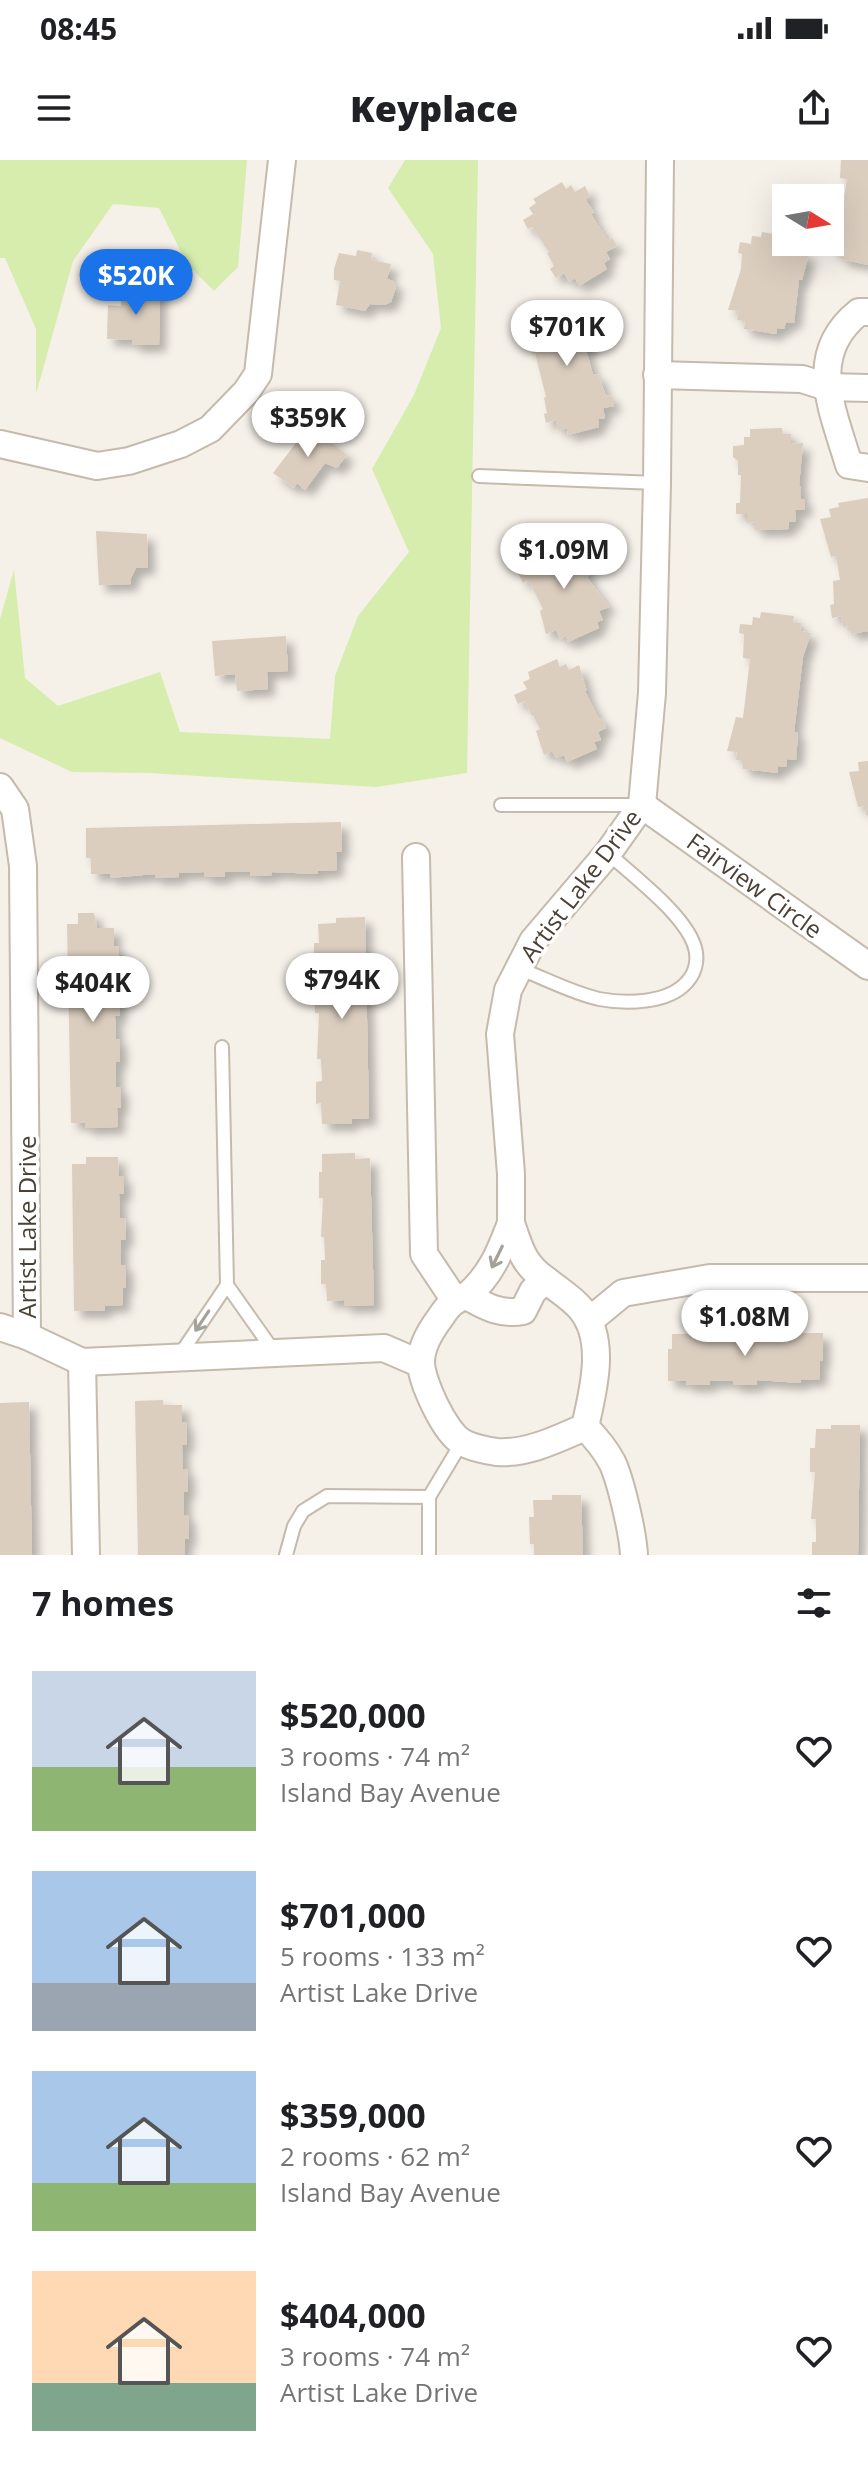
<!DOCTYPE html>
<html lang="en">
<head>
<meta charset="utf-8">
<style>
  body { margin:0; font-family:"Open Sans",sans-serif; background:#f2f2f2; color:#202124; height:100vh; display:flex; flex-direction:column; font-size:30px; white-space:nowrap }
  * { box-sizing:border-box; margin:0 }
  p { font-size:26px; color:#757577 }
  .icon { flex:none; width:44px; height:44px; fill:none; stroke:currentColor; stroke-width:2; stroke-linecap:round; stroke-linejoin:round }
  .map { position:relative; height:1395px; overflow:hidden }
  .panel { display:flex; flex-direction:column; background:#fff; flex:1 }
  .panel>* { flex:none }
  .needle { width:52px; rotate:101deg }
  .fabs { position:absolute; left:772px; top:24px; display:grid; gap:16px }
  .fabs a { display:grid; place-items:center; width:72px; height:72px; border-radius:0px; background:#fff; box-shadow:0 8px 32px #0002; font-size:40px }
  .price { position:absolute; translate:-50% -68px; padding:0 18px; border-radius:28px; background:#fff; color:#222; font-size:26px; line-height:52px; filter:drop-shadow(0 2px 4px #0008) }
  .price::after { content:''; position:absolute; left:50%; top:48px; width:24px; height:18px; margin-left:-12px; background:inherit; clip-path:polygon(0 0,100% 0,50% 100%) }
  .price.on { background:#1a73e8; color:#fff }
  ul { padding:0; list-style:none }
  li { display:flex; align-items:center; gap:24px; height:200px; padding:0 32px }
  li span { display:grid; place-items:center; flex:none; width:224px; height:160px; border-radius:0px; color:#555 }
  li>.icon { margin-inline-start:auto }
  span .icon { width:96px; height:96px; fill:#fffc; stroke-width:1 }
  li b { font-size:34px }
  h2 { display:flex; justify-content:space-between; align-items:center; height:96px; padding:0 32px; font-size:34px }
  .status { display:flex; justify-content:space-between; align-items:center; height:56px; padding:0 40px; background:#fff; direction:ltr }
  .status svg { height:22px; fill:currentColor }
  header { display:flex; justify-content:space-between; align-items:center; height:104px; padding:0 32px; background:#fff; font-size:36px; font-weight:800 }
  .map>svg:first-child { display:block }
  .green { fill:#d6edad }
  .building { fill:#dbcebf; filter:url(#shadow) }
  .lines { fill:none; stroke-linecap:round; stroke-linejoin:round }
  .lane-casing { stroke:#c5baac; stroke-width:16 }
  .street-casing { stroke:#c5baac; stroke-width:30 }
  .lane { stroke:#fff; stroke-width:12 }
  .street { stroke:#fff; stroke-width:26 }
  .oneway { stroke:#a4a09a }
  .labels { text-anchor:middle; dominant-baseline:central; stroke-width:7; stroke-linejoin:round; paint-order:stroke }
  .street-label { font-size:24px; fill:#4a4036; stroke:#fff }
</style>
</head>
<body>
<div class="status"><b>08:45</b><svg viewBox="0 0 49 12"><path d="M0 12V9h3v3zM5 12V6h3v6zM10 12V3h3v9zM15 12V0h3v12zM26 1h20v11H26zM47 4h2v5h-2z"/></svg></div>
<header><svg class="icon" aria-label="menu" viewBox="0 0 24 24"><path d="M4 6h16M4 12h16M4 18h16"/></svg>Keyplace<svg class="icon" aria-label="share" viewBox="0 0 24 24"><path d="M12 15V3M7 8l5-5 5 5M5 13v7h14v-7"/></svg></header>
<div class="map">
<svg width="868" height="1395" viewBox="0 0 868 1395">
  <defs>
    <filter id="shadow"><feDropShadow dx="7" dy="7" stdDeviation="4" flood-color="#0004"/></filter>
  </defs>
  <rect width="100%" height="100%" fill="#f5f0e8"/>
  <g class="green">
    <polygon points="0,0 247,0 238,107 214,131 187,104 159,48 113,44 73,101 36,234 36,169 5,98 0,98"/>
    <polygon points="405,0 478,0 467,613 376,627 149,613 72,612 0,578 0,459 14,410 25,518 58,546 160,512 180,572 330,579 335,516 358,456 409,392 372,309 414,235 441,168 433,94 388,28"/>
  </g>
  <g class="building">
    <polygon points="841,0 868,0 868,105 840,99 841,93 831,91 831,55 834,47 842,48 847,19 840,18"/>
    <polygon points="562,22 566,29 571,25 575,32 585,26 590,36 585,39 594,52 591,54 608,81 612,78 617,86 606,92 610,99 604,103 607,109 579,126 575,118 569,122 564,113 556,118 550,109 554,106 547,93 549,92 532,67 528,69 523,60 533,54 529,48 536,43 533,39"/>
    <polygon points="762,72 786,76 786,82 794,82 793,85 801,86 799,93 809,94 802,120 799,120 794,163 786,162 784,169 777,168 776,174 744,169 745,161 737,160 739,151 728,150 741,109 742,94 738,93 740,82 751,84 752,76 761,77"/>
    <polygon points="357,90 372,93 371,100 391,104 387,119 393,121 396,127 391,142 385,145 370,144 365,151 336,145 340,121 334,120 334,109 339,93 356,96"/>
    <polygon points="138,126 144,126 143,131 152,131 152,127 160,127 159,185 133,185 132,180 107,179 108,145 121,146 121,129 137,129"/>
    <polygon points="567,141 568,147 575,145 577,153 589,150 592,161 587,163 592,187 586,189 593,215 598,214 606,236 611,235 614,246 603,248 605,258 598,259 599,267 568,275 567,268 558,270 556,260 546,263 544,254 547,253 544,238 546,237 535,193 532,194 528,177 523,178 521,168 532,165 530,157 537,155 535,148"/>
    <polygon points="309,266 347,295 337,308 325,303 305,330 297,323 294,328 273,313 296,283 292,280 295,275 300,278"/>
    <polygon points="782,268 783,274 791,274 791,284 803,283 799,326 801,326 801,339 805,339 805,350 795,350 796,362 789,362 789,369 755,370 755,362 747,363 747,354 736,354 736,343 740,343 741,315 738,315 738,301 733,297 733,286 744,285 744,277 750,277 750,269"/>
    <polygon points="868,338 868,471 851,474 850,466 843,467 841,456 832,458 830,445 834,444 833,421 840,420 836,396 831,397 820,359 831,357 829,349 839,347 838,343"/>
    <polygon points="96,371 147,374 148,408 136,408 131,418 131,424 99,425"/>
    <polygon points="559,381 562,388 569,384 573,393 583,388 588,397 582,399 590,415 587,417 609,447 599,451 603,460 597,462 599,468 568,482 566,476 560,479 556,470 546,474 540,451 543,449 536,435 528,420 523,423 518,413 528,409 525,403 532,400 530,394"/>
    <polygon points="761,452 794,456 793,462 801,463 800,471 811,473 803,497 794,572 798,573 796,600 787,599 786,607 778,606 778,613 743,609 743,601 736,600 737,592 727,591 736,557 743,558 750,499 743,498 744,474 739,473 740,464 752,465 753,457 760,458"/>
    <polygon points="286,476 288,511 267,512 268,529 237,531 235,514 215,516 212,481"/>
    <polygon points="557,499 560,507 566,504 569,510 579,505 587,531 585,531 599,559 602,558 606,568 598,572 601,580 594,582 597,589 567,602 564,595 556,598 552,591 544,595 536,571 540,569 533,555 531,555 525,541 518,544 514,535 527,529 523,522 530,519 528,512"/>
    <polygon points="868,601 868,655 866,655 865,646 858,647 849,612 859,611 858,602"/>
    <polygon points="341,662 342,692 336,692 337,710 318,711 318,714 272,712 272,715 250,716 250,712 225,712 225,717 204,717 204,712 179,713 179,717 155,718 155,714 110,718 110,714 91,714 91,698 86,698 86,668"/>
    <polygon points="78,753 94,753 97,768 114,768 114,786 119,787 119,809 114,809 115,832 119,832 120,856 115,856 116,880 120,879 120,902 116,902 116,927 121,927 121,948 117,948 118,967 85,968 85,963 71,963 67,764 78,764"/>
    <polygon points="365,757 369,959 352,959 352,964 322,964 321,943 316,944 316,922 322,921 321,899 317,899 319,853 315,853 314,828 318,828 318,806 314,806 314,783 319,783 318,764 336,763 336,758"/>
    <polygon points="355,993 355,999 370,998 374,1145 344,1146 344,1140 327,1141 326,1124 321,1124 321,1100 325,1100 324,1077 321,1077 323,1038 319,1038 319,1012 322,1012 322,994"/>
    <polygon points="86,997 118,997 119,1016 124,1016 124,1034 119,1034 120,1058 125,1058 126,1080 121,1080 121,1105 126,1105 126,1128 123,1128 123,1145 105,1146 105,1151 74,1151 72,1004 86,1004"/>
    <polygon points="823,1173 823,1201 820,1201 820,1219 801,1220 801,1223 757,1220 757,1225 733,1225 733,1221 710,1221 710,1225 686,1225 686,1221 668,1221 668,1189 672,1189 672,1174"/>
    <polygon points="163,1240 163,1245 182,1245 182,1262 186,1262 187,1285 182,1285 183,1309 187,1309 188,1332 184,1332 184,1355 188,1355 189,1379 185,1379 185,1395 138,1395 135,1241"/>
    <polygon points="29,1242 32,1395 0,1395 0,1243"/>
    <polygon points="831,1265 860,1265 858,1395 812,1395 812,1382 816,1382 816,1359 811,1359 815,1312 810,1312 810,1288 815,1288 816,1269 831,1269"/>
    <polygon points="552,1335 581,1335 583,1395 534,1395 534,1384 530,1384 529,1357 534,1357 533,1340 552,1340"/>
  </g>
  <g class="lines">
    <g class="lane-casing">
      <g id="lane">
        <polyline points="479,316 657,323"/>
        <polyline points="501,645 642,645"/>
        <path d="M518,808C544,818 572,833 599,839C625,844 668,844 687,822C697,811 699,796 693,782C680,751 633,716 608,693"/>
        <polyline points="222,887 227,1125 275,1193"/>
        <polyline points="179,1196 227,1125"/>
        <polyline points="429,1337 462,1282"/>
        <polyline points="286,1395 294,1366 303,1351 327,1336 429,1337 429,1395"/>
      </g>
    </g>
    <g class="street-casing">
      <g id="street">
        <path d="M868,152H859C805,195 833,250 849,305L868,308"/>
        <polyline points="657,215 802,219 827,227 868,228"/>
        <polyline points="0,284 97,306 129,301 181,284 210,269 246,232 258,214 282,0"/>
        <polyline points="0,627 15,649 23,706 27,1176"/>
        <polyline points="642,645 868,806"/>
        <polyline points="416,697 424,1094 454,1139"/>
        <polyline points="511,1063 511,1014 500,874 508,830 533,781 608,693 642,645 652,533 657,323 660,0"/>
        <path d="M546,1120C557,1129 572,1138 581,1149C607,1180 593,1231 585,1267C557,1279 528,1294 497,1292C488,1291 470,1287 462,1282C445,1273 421,1221 421,1202C421,1187 431,1170 440,1158C448,1146 453,1139 467,1136C486,1147 501,1155 523,1151L533,1131Z"/>
        <path d="M467,1136C491,1115 500,1092 511,1063C520,1089 523,1104 546,1120"/>
        <polyline points="589,1161 623,1133 710,1118 868,1118"/>
        <polyline points="0,1167 27,1176 82,1202 384,1188 421,1204"/>
        <polyline points="82,1202 86,1395"/>
        <path d="M585,1267C595,1277 605,1289 612,1302C621,1321 633,1374 634,1395"/>
      </g>
    </g>
    <use href="#lane" class="lane"/>
    <use href="#street" class="street"/>
  </g>
  <defs><path id="oneway-shaft" d="M-6 0H5M1.5-3L5.5 0L1.5 3" fill="none" stroke-width="1.6" stroke-linecap="round" stroke-linejoin="round" transform="scale(2)"/></defs>
  <g class="oneway">
    <use href="#oneway-shaft" transform="translate(497 1097) rotate(116)"/>
    <use href="#oneway-shaft" transform="translate(202 1161) rotate(124)"/>
  </g>
  <g class="labels">
    <g class="street-label">
      <text transform="translate(580 725) rotate(-53)">Artist Lake Drive</text>
      <text transform="translate(755 725) rotate(36)">Fairview Circle</text>
      <text transform="translate(26 1067) rotate(-90)">Artist Lake Drive</text>
    </g>
  </g>
</svg>
<div class="fabs">
<a><svg class="needle" viewBox="-14 -14 28 28"><path d="M0-13l5 13h-10z" fill="#e53935"/><path d="M0 13l5-13h-10z" fill="#757577"/></svg></a>
</div>
<b class="price on" style="left:136px;top:157px">$520K</b>
<b class="price" style="left:567px;top:208px">$701K</b>
<b class="price" style="left:308px;top:299px">$359K</b>
<b class="price" style="left:564px;top:431px">$1.09M</b>
<b class="price" style="left:342px;top:861px">$794K</b>
<b class="price" style="left:93px;top:864px">$404K</b>
<b class="price" style="left:745px;top:1198px">$1.08M</b>
</div>
<section class="panel">
<h2>7 homes<svg class="icon" aria-label="filters" viewBox="0 0 24 24"><path d="M4 7h16M4 17h16"/><circle cx="9" cy="7" r="2"/><circle cx="15" cy="17" r="2"/></svg></h2>
<ul>
<li><span style="background:linear-gradient(#c9d6e8 60%,#8fb573 0)"><svg class="icon" aria-label="home" viewBox="0 0 24 24"><path d="M3 11l9-7 9 7M6 9v11h12V9"/></svg></span><div><b>$520,000</b><p>3 rooms · 74 m²</p><p>Island Bay Avenue</p></div><svg class="icon" aria-label="heart" viewBox="0 0 24 24"><path d="M12 20l-8-8c-3-5 5-10 8-4 3-6 11-1 8 4z"/></svg></li>
<li><span style="background:linear-gradient(#a9c7e8 70%,#9aa5b1 0)"><svg class="icon" aria-label="home" viewBox="0 0 24 24"><path d="M3 11l9-7 9 7M6 9v11h12V9"/></svg></span><div><b>$701,000</b><p>5 rooms · 133 m²</p><p>Artist Lake Drive</p></div><svg class="icon" aria-label="heart" viewBox="0 0 24 24"><path d="M12 20l-8-8c-3-5 5-10 8-4 3-6 11-1 8 4z"/></svg></li>
<li><span style="background:linear-gradient(#a9c7e8 70%,#8fb573 0)"><svg class="icon" aria-label="home" viewBox="0 0 24 24"><path d="M3 11l9-7 9 7M6 9v11h12V9"/></svg></span><div><b>$359,000</b><p>2 rooms · 62 m²</p><p>Island Bay Avenue</p></div><svg class="icon" aria-label="heart" viewBox="0 0 24 24"><path d="M12 20l-8-8c-3-5 5-10 8-4 3-6 11-1 8 4z"/></svg></li>
<li><span style="background:linear-gradient(#ffd9b3 70%,#7fa58c 0)"><svg class="icon" aria-label="home" viewBox="0 0 24 24"><path d="M3 11l9-7 9 7M6 9v11h12V9"/></svg></span><div><b>$404,000</b><p>3 rooms · 74 m²</p><p>Artist Lake Drive</p></div><svg class="icon" aria-label="heart" viewBox="0 0 24 24"><path d="M12 20l-8-8c-3-5 5-10 8-4 3-6 11-1 8 4z"/></svg></li>
</ul>
</section>
</body>
</html>
